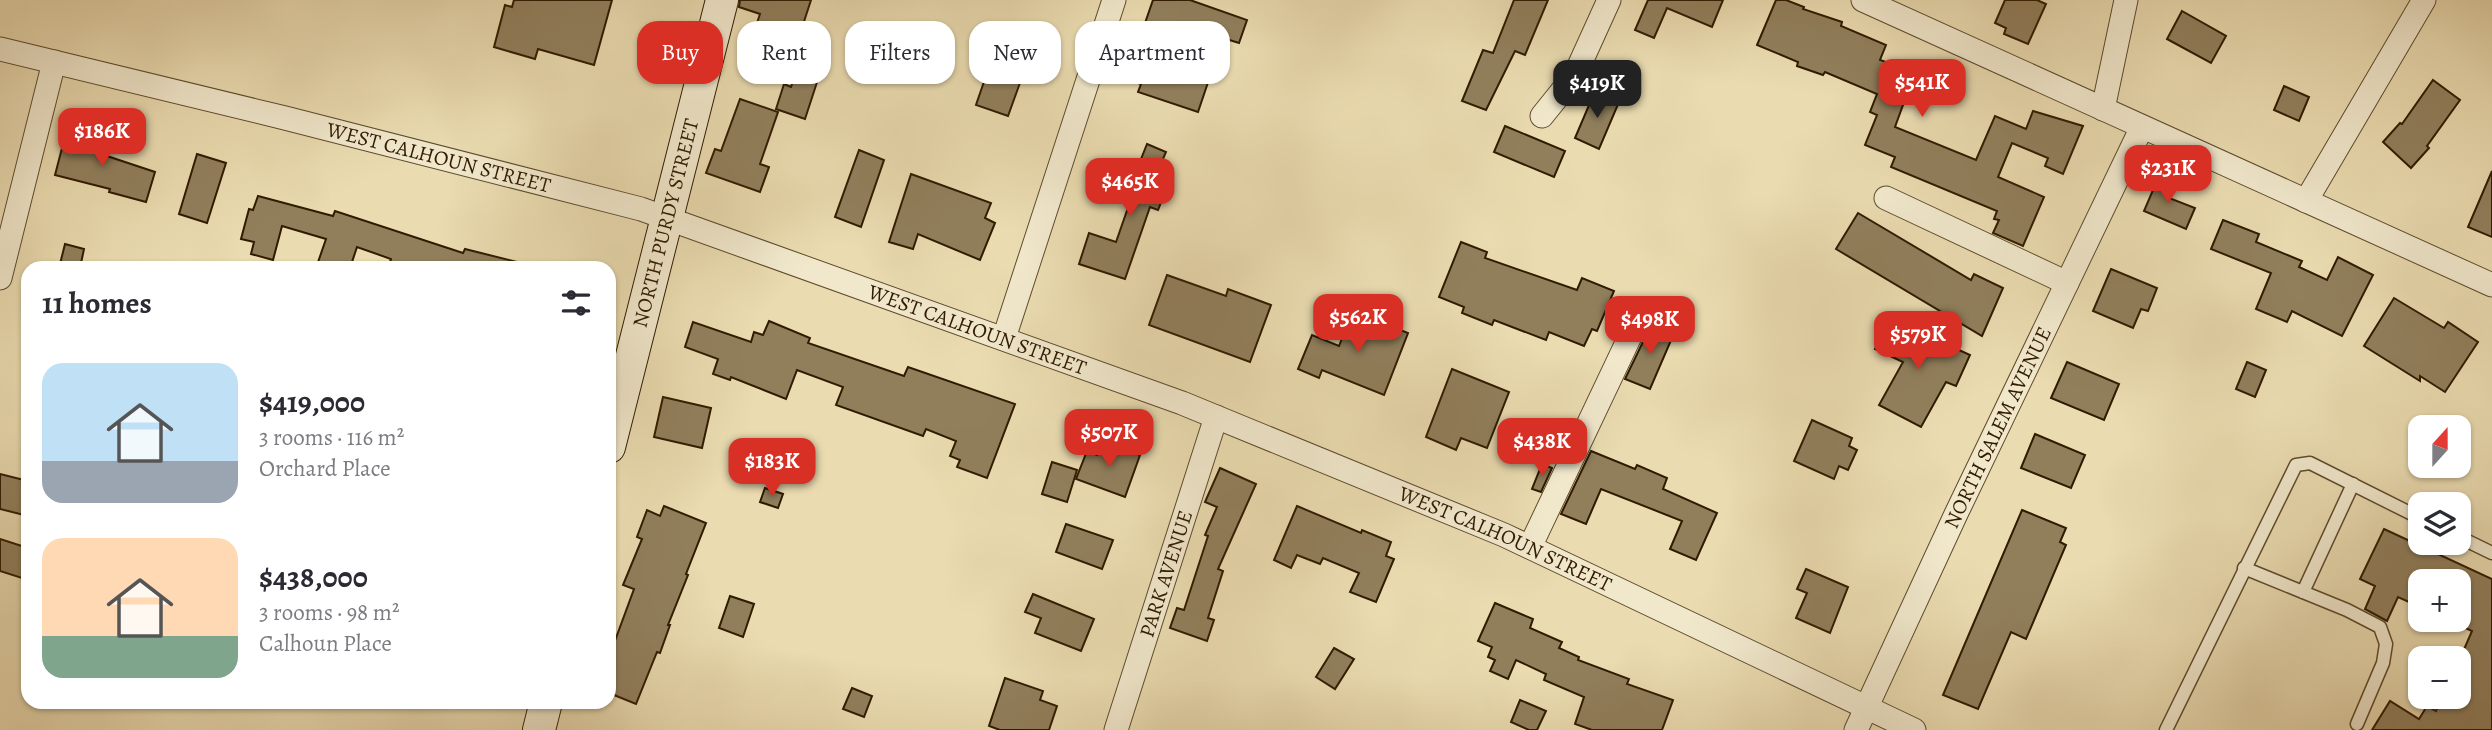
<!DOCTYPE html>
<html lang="en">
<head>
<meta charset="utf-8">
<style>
  body { margin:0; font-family:Alegreya,serif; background:#f2f2f3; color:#2b2b33; height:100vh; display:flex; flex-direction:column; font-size:26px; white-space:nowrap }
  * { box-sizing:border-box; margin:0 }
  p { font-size:23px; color:#7c7c81 }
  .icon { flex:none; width:38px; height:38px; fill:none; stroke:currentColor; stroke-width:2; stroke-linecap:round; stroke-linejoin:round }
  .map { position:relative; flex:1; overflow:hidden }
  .drawer { position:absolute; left:21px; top:261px; width:595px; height:448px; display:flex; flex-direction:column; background:#fff; border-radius:21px; box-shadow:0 2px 5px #0004 }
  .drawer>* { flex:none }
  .hud { position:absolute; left:637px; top:21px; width:665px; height:63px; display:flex; gap:14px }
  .needle { width:46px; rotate:21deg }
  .fabs { position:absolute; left:2408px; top:415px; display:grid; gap:14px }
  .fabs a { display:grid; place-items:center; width:63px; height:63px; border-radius:14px; background:#fff; box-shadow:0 2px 5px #0004; font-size:35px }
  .price { position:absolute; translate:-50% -60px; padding:0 16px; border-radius:14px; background:#d93025; color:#fff; font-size:23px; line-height:46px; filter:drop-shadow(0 2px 4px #0008) }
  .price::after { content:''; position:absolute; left:50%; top:42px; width:21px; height:16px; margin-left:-10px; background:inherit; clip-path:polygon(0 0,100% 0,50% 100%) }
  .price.on { background:#222; color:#fff }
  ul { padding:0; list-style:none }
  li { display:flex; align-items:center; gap:21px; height:175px; padding:0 21px }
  li span { display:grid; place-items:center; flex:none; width:196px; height:140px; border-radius:21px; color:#555 }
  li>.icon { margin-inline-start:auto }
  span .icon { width:84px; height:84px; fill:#fffc; stroke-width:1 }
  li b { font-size:30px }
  h2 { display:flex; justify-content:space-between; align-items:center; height:84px; padding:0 21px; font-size:30px }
  .chip { padding:0 24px; border-radius:21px; background:#fff; box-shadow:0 2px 5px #0004; font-size:24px; line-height:63px }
  .chip.on { background:#d93025; color:#fff }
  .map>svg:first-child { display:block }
  .building { fill:#917f5c; stroke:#301b00; stroke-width:2 }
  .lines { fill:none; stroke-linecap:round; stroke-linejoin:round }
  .lane-casing { stroke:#5e4b2c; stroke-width:15 }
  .street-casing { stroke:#5e4b2c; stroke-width:25 }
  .secondary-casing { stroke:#301b00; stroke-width:34 }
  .lane { stroke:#f1e8cc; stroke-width:12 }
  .street { stroke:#f1e8cc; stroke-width:23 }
  .secondary { stroke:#f1e8cc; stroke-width:32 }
  .labels { text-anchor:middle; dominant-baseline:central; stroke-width:5; stroke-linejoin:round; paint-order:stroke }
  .street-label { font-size:21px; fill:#301b00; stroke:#f1e8cc }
</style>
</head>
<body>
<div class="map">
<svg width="2492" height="730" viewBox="0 0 2492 730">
  <rect width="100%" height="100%" fill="#eadbb0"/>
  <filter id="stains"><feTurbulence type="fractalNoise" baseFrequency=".00286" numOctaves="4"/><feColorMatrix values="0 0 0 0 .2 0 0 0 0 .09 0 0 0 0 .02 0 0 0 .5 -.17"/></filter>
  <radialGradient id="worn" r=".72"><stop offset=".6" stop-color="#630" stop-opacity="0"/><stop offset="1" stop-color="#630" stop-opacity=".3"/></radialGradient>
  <g class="building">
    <polygon points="514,0 612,0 594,65 538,49 535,59 494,47 505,5 512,7"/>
    <polygon points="740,0 811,0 799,37 757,23 760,14 739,7"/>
    <polygon points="1153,0 1190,0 1247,20 1239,43 1223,38 1198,112 1138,92 1141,84 1129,80 1135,62 1143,64 1154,26 1145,23"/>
    <polygon points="1514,0 1548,0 1525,55 1515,51 1486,110 1462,101 1483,50 1493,53"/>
    <polygon points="1648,0 1723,0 1712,27 1667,8 1654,38 1635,30"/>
    <polygon points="1776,0 1786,0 1804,7 1803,9 1842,22 1841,26 1886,45 1880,60 1915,72 1895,127 1976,160 1995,116 2026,129 2033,111 2083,126 2063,174 2045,166 2048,158 2012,143 1998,177 2044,197 2023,246 1993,233 1999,220 1994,219 1997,211 1891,167 1895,157 1865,145 1877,115 1870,112 1877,94 1825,72 1823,75 1797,66 1798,62 1757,45"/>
    <polygon points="2005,0 2037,0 2046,4 2028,44 2004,34 2006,28 1995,23"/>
    <polygon points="2182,11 2226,36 2211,63 2167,39"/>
    <polygon points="1004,37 1033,47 1008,116 976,105 988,70 976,66 985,43 1000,49"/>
    <polygon points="798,66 820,73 805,119 776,109 784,84 791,87"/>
    <polygon points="2433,80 2460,100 2427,146 2429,148 2411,168 2383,142 2400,123 2402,124"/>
    <polygon points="2284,86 2309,97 2299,121 2274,110"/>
    <polygon points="1595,91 1619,102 1599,149 1575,138"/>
    <polygon points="740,99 778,112 760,164 769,167 760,192 706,173 715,149 721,151"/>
    <polygon points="1505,126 1565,151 1554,177 1494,152"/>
    <polygon points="67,129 96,137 92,151 155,172 146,202 109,192 110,189 55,175"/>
    <polygon points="1147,144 1166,152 1158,170 1172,175 1158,210 1150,207 1125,279 1079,264 1089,233 1116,242 1131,199 1126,197"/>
    <polygon points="859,150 884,160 861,227 835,217"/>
    <polygon points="197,154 226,163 207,223 179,214"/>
    <polygon points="2492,171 2492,237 2468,227"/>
    <polygon points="911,174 991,203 985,218 995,223 980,260 918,234 913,249 889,242"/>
    <polygon points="2159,176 2175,183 2169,198 2195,208 2186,229 2144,211"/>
    <polygon points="258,196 333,216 335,211 463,253 465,249 517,262 516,268 388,268 391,259 357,247 350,268 316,268 326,239 282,226 273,260 251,254 254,242 241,239 249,209 253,210"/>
    <polygon points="1858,213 1971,280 1974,274 2003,288 1982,336 1836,249"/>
    <polygon points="2223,220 2259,234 2256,242 2302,261 2299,267 2327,280 2338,257 2373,275 2342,336 2292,311 2287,322 2256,309 2271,273 2211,249"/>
    <polygon points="1461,242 1487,252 1485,258 1577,290 1582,278 1614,291 1597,331 1592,329 1584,346 1549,332 1546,340 1494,320 1492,325 1462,313 1464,307 1439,297"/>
    <polygon points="65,244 84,249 80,268 59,268"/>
    <polygon points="2111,269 2157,288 2148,311 2141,309 2133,328 2093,311"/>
    <polygon points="1167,275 1226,296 1228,289 1271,305 1250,362 1149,325"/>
    <polygon points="2394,298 2444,328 2448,322 2478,342 2445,392 2420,376 2420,381 2364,346"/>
    <polygon points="1353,311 1408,333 1384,395 1322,370 1319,378 1298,369 1312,335 1339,346"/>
    <polygon points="1889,318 1970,355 1956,386 1946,382 1921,427 1879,405 1903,362 1875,349"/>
    <polygon points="769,321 810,338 808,343 904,376 908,367 1015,404 987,478 957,467 960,460 950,456 956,441 926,429 923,436 836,405 843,387 797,370 786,399 731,377 730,380 713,374 718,359 685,347 693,322 751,342 754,332 763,335"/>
    <polygon points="1653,321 1675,331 1650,389 1625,379"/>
    <polygon points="2067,362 2119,384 2104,420 2051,398"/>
    <polygon points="2247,362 2266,370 2255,397 2236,389"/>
    <polygon points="1452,369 1509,392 1487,448 1461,438 1456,450 1426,437"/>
    <polygon points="663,397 711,408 702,448 654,437"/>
    <polygon points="1812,420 1852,438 1849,446 1857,450 1848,470 1839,466 1834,479 1794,461"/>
    <polygon points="2035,434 2085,455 2071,488 2021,468"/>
    <polygon points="1102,441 1140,455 1125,497 1076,479 1087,451 1097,455"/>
    <polygon points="1591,451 1635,469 1637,465 1667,478 1663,489 1717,513 1696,560 1670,549 1682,521 1601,489 1586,524 1561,514"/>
    <polygon points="1052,462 1077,470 1067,502 1042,494"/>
    <polygon points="1542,464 1552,468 1541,492 1532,489"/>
    <polygon points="1220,468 1256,484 1218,569 1223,571 1208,618 1214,620 1207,641 1170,628 1177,608 1184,610 1208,536 1205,535 1217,507 1205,502"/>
    <polygon points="0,474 28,481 28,516 0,509"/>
    <polygon points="765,488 783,494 778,508 760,502"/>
    <polygon points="664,506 706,523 686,574 688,575 668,625 670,625 660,653 657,652 636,704 609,693 609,657 634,589 623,585 642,539 637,537 647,510 660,516"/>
    <polygon points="1297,506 1361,533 1362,530 1391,542 1386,556 1394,559 1376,602 1350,592 1359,573 1323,558 1320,564 1297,555 1291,568 1274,560"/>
    <polygon points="2022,510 2066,528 2060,542 2066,545 2026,639 2011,632 1978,709 1943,695"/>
    <polygon points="1066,524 1113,540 1102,569 1056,552"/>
    <polygon points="2384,529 2492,579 2492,730 2372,730 2390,701 2419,719 2427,706 2436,711 2442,696 2459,696 2459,661 2472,631 2459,625 2459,581 2420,581 2420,607 2398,597 2387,621 2365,609 2375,586 2360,579"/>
    <polygon points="0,539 28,548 28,580 0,571"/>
    <polygon points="1806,569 1848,587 1830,633 1796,618 1807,593 1797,589"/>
    <polygon points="1033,594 1094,619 1081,651 1035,633 1041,618 1025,612"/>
    <polygon points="730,596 754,604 743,637 719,628"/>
    <polygon points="1495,603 1533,619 1530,628 1562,642 1559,648 1579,657 1578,660 1629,679 1627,684 1673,700 1662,730 1592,730 1575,724 1584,697 1544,680 1546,674 1516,660 1508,679 1490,671 1495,660 1488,657 1492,647 1478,641"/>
    <polygon points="1334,648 1354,659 1335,689 1316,677"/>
    <polygon points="1005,678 1043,691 1040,700 1057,706 1049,730 1000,730 989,726"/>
    <polygon points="852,688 872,696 864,717 843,709"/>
    <polygon points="1520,700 1546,711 1537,730 1529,730 1511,722"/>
  </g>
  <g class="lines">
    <g class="lane-casing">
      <g id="lane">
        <polyline points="2459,537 2492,553"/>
        <polyline points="2244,568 2347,610 2380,627 2386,644 2383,663 2357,724"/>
        <polyline points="2303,592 2353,484"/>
        <polyline points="2166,730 2296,465 2310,463 2420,518"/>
      </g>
    </g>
    <g class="street-casing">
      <g id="street">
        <polyline points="1863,0 2492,285"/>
        <path id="s1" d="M0,49L285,118L641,209L1182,403L1504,535L1914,730"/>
        <polyline points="2103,109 2126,0"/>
        <polyline points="1542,116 1575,75 1609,0"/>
        <polyline points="1886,198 2067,283"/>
        <polyline points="2306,201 2424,0"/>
        <polyline points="0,278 54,62"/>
        <polyline points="1004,338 1114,0"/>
        <polyline points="1530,547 1643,309"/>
        <path id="s2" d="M1116,730L1216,417"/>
        <path id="s3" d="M1856,730L1956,514L2142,127"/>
      </g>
    </g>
    <g class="secondary-casing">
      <g id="secondary">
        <path id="s4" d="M609,447L722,0"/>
        <polyline points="539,730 546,702"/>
      </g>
    </g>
    <use href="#lane" class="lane"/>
    <use href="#street" class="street"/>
    <use href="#secondary" class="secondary"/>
  </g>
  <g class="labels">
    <g class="street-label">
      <text stroke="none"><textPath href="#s1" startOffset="452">WEST CALHOUN STREET</textPath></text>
      <text stroke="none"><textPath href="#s4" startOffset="231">NORTH PURDY STREET</textPath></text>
      <text stroke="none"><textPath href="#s1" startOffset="1018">WEST CALHOUN STREET</textPath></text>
      <text stroke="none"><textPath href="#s3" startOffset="334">NORTH SALEM AVENUE</textPath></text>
      <text stroke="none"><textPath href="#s1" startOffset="1586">WEST CALHOUN STREET</textPath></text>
      <text stroke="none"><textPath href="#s2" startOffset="164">PARK AVENUE</textPath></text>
    </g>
  </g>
  <rect width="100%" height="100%" filter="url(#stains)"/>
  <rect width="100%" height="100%" fill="url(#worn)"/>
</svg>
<div class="fabs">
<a><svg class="needle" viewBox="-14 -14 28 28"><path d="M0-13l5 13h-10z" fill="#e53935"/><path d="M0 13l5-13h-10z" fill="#7c7c81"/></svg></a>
<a><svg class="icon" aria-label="layers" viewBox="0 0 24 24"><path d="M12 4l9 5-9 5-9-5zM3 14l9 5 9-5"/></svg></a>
<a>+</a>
<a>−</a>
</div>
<b class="price" style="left:1922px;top:119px">$541K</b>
<b class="price on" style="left:1597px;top:120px">$419K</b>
<b class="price" style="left:102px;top:168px">$186K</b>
<b class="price" style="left:2168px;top:205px">$231K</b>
<b class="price" style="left:1130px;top:218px">$465K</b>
<b class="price" style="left:1358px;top:354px">$562K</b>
<b class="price" style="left:1650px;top:356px">$498K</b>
<b class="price" style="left:1918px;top:371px">$579K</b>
<b class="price" style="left:1109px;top:469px">$507K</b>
<b class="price" style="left:1542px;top:478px">$438K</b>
<b class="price" style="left:772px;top:498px">$183K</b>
<div class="hud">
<a class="chip on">Buy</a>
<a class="chip">Rent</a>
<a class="chip">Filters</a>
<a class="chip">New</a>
<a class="chip">Apartment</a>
</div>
<section class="drawer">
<h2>11 homes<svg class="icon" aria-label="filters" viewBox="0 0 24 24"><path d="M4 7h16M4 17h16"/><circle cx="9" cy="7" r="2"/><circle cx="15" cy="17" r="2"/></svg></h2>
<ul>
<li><span style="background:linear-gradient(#bfe0f5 70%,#9aa5b1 0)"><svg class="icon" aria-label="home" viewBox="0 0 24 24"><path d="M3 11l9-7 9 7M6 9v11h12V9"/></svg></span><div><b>$419,000</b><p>3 rooms · 116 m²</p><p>Orchard Place</p></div></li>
<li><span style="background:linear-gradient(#ffd9b3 70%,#7fa58c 0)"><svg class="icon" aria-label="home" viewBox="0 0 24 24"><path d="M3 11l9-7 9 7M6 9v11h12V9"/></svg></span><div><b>$438,000</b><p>3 rooms · 98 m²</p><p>Calhoun Place</p></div></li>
</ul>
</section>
</div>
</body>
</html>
